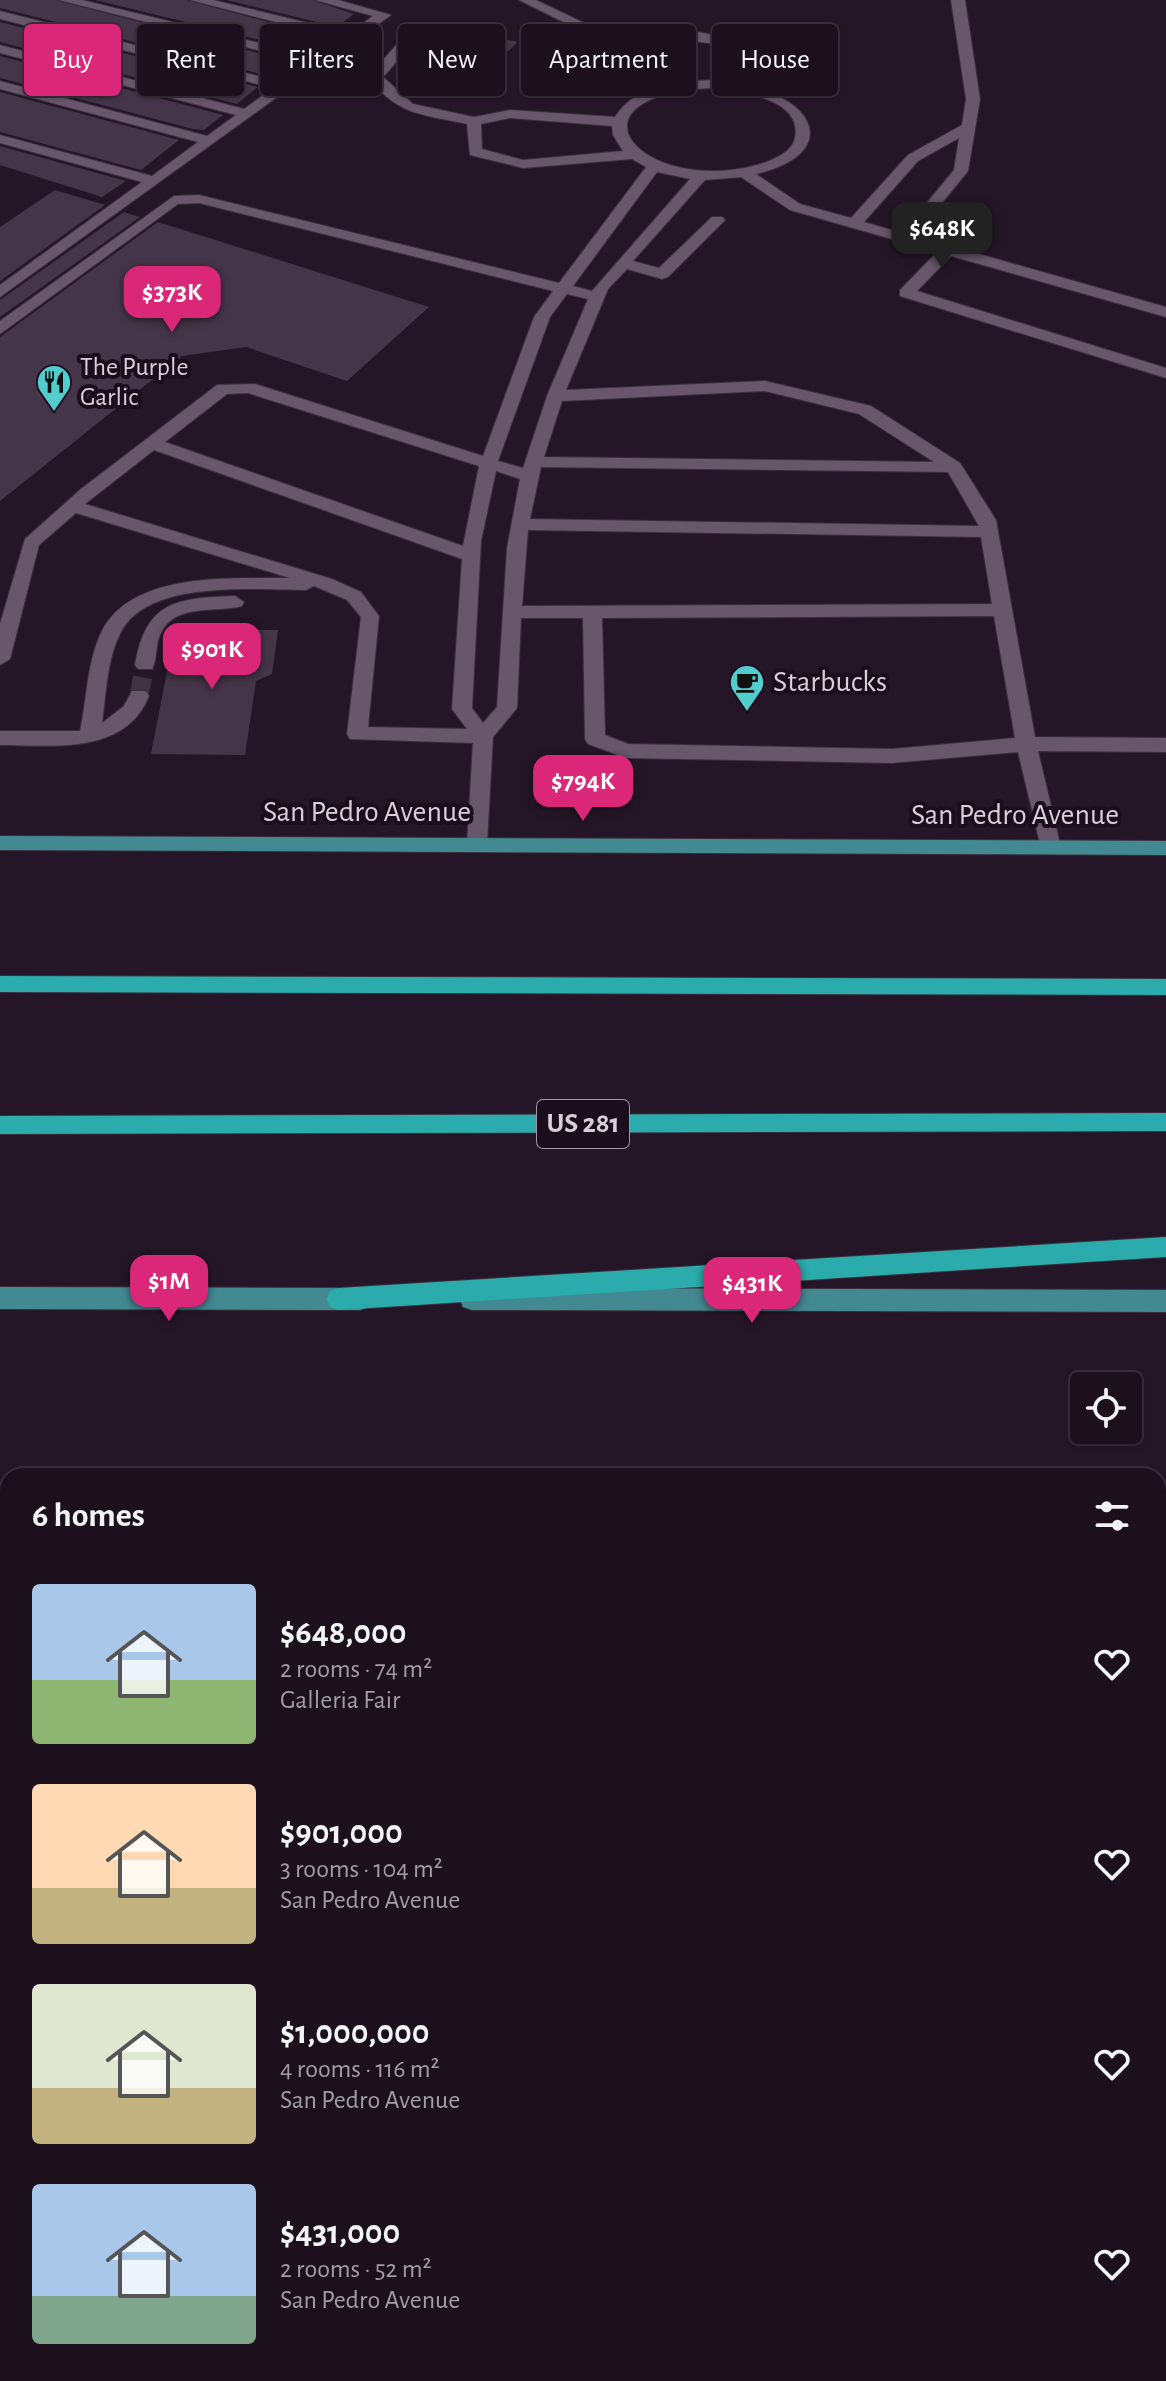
<!DOCTYPE html>
<html lang="en">
<head>
<meta charset="utf-8">
<style>
  body { margin:0; font-family:"Alegreya Sans",sans-serif; background:#251926; color:#f1f3f6; height:100vh; display:flex; flex-direction:column; font-size:30px; white-space:nowrap }
  * { box-sizing:border-box; margin:0 }
  p { font-size:26px; color:#a09da4 }
  .icon { flex:none; width:44px; height:44px; fill:none; stroke:currentColor; stroke-width:2; stroke-linecap:round; stroke-linejoin:round }
  .map { position:relative; flex:1; overflow:hidden }
  .sheet { position:absolute; left:0px; top:1468px; width:1166px; height:914px; display:flex; flex-direction:column; background:#1c101d; border-radius:24px 24px 0 0; box-shadow:0 2px 6px #0004,0 0 0 2px #3a303b }
  .sheet>* { flex:none }
  .top-card { position:absolute; left:24px; top:24px; width:1118px; height:72px; display:flex; gap:16px }
  .tools { position:absolute; left:1070px; top:1372px; display:grid; gap:16px }
  .tools a { display:grid; place-items:center; width:72px; height:72px; border-radius:8px; background:#1c101d; box-shadow:0 2px 6px #0004,0 0 0 2px #3a303b; font-size:40px }
  .price { position:absolute; translate:-50% -68px; padding:0 18px; border-radius:16px; background:#db2777; color:#fff; font-size:26px; line-height:52px; filter:drop-shadow(0 2px 4px #0008) }
  .price::after { content:''; position:absolute; left:50%; top:48px; width:24px; height:18px; margin-left:-12px; background:inherit; clip-path:polygon(0 0,100% 0,50% 100%) }
  .price.active { background:#222; color:#fff }
  ul { padding:0; list-style:none }
  li { display:flex; align-items:center; gap:24px; height:200px; padding:0 32px }
  li span { display:grid; place-items:center; flex:none; width:224px; height:160px; border-radius:8px; color:#555 }
  li>.icon { margin-inline-start:auto }
  span .icon { width:96px; height:96px; fill:#fffc; stroke-width:1 }
  li b { font-size:34px }
  h2 { display:flex; justify-content:space-between; align-items:center; height:96px; padding:0 32px; font-size:34px }
  .chip { padding:0 28px; border-radius:8px; background:#1c101d; box-shadow:0 2px 6px #0004,0 0 0 2px #3a303b; font-size:28px; line-height:72px }
  .chip.active { background:#db2777; color:#fff }
  .map>svg:first-child { display:block }
  .building { fill:#453548 }
  .lines { fill:none; stroke-linecap:round; stroke-linejoin:round }
  .minor-tunnel { stroke:#403242; stroke-width:19; stroke-dasharray:19 9; stroke-linecap:butt }
  .minor-casing { stroke:#3a303c; stroke-width:2 }
  .major-casing { stroke:#3a303c; stroke-width:2 }
  .highway-casing { stroke:#3a303c; stroke-width:2 }
  .minor { fill:#68566b; fill-rule:evenodd }
  .major { fill:#438991; fill-rule:evenodd }
  .highway { fill:#2babab; fill-rule:evenodd }
  .labels { text-anchor:middle; dominant-baseline:central; stroke-width:8; stroke-linejoin:round; paint-order:stroke }
  .far-poi-label { font-size:26px; fill:#d9ceda; stroke:#1b0d1e; text-anchor:start }
  .shield { fill:#1b0d1e; stroke:#a094a2; stroke-width:2 }
  .shield-label { font-size:28px; font-weight:bold; fill:#d9ceda }
  .poi-label { font-size:30px; fill:#d9ceda; stroke:#1b0d1e; text-anchor:start }
  .street-label { font-size:30px; fill:#d9ceda; stroke:#1b0d1e }
</style>
</head>
<body>
<div class="map">
<svg width="1166" height="2381" viewBox="0 0 1166 2381">
  <rect width="100%" height="100%" fill="#251627"/>
  <g class="building">
    <polygon points="0,0 56,0 292,62 273,77 0,8"/>
    <polygon points="95,0 187,0 324,37 306,51"/>
    <polygon points="226,0 312,0 354,14 337,27"/>
    <polygon points="0,22 258,87 237,104 0,42"/>
    <polygon points="462,29 518,42 459,96 401,82"/>
    <polygon points="0,56 223,115 204,130 193,129 0,78"/>
    <polygon points="0,92 179,140 141,170 0,132"/>
    <polygon points="0,146 126,181 102,197 0,165"/>
    <polygon points="55,190 105,205 0,281 0,227"/>
    <polygon points="124,212 140,217 0,317 0,300"/>
    <polygon points="158,222 429,307 347,381 246,347 182,356 0,501 0,337"/>
    <polygon points="175,630 278,630 272,674 256,681 245,755 151,754"/>
  </g>
  <g class="lines">
    <polyline class="minor-tunnel" points="139,696 145,665"/>
    <g class="minor-casing">
      <g id="minor">
        <polygon points="59,0 82,0 317,57 342,39 190,0 213,0 350,33 373,16 315,0 338,0 391,15 0,297 0,285 142,182 0,143 0,135 152,176 198,142 0,89 0,81 207,136 236,115 0,53 0,45 244,109 273,88 0,19 0,11 282,82 308,63"/>
        <path d="M519,0H536L628,44L666,30L698,32L734,39L761,63L748,86C819,101 838,155 756,174L800,204L851,218L908,155L962,125L966,99L951,0H965L980,99L968,171L915,236L1166,307V317L951,256L917,291L1166,368V378L900,296V290L937,252L790,210L741,177L705,180L633,261L659,268L712,217H722L725,220L668,277L662,279L627,269L608,289L566,390L765,381L871,406L960,463L996,520L1035,737L1166,738V752L1038,751L1061,848L1058,853H1044L1041,848L1018,752L892,763L626,758L588,744L585,739L583,618H521L517,708L493,737L487,844L484,849H470L467,844L473,743L350,739L347,734L361,617L347,600L314,586L306,590C256,590 148,579 121,632C107,658 106,694 102,723L124,706L132,691H146L149,696C125,756 52,745 0,745V731H80C87,699 87,659 103,629C135,571 233,579 290,578L76,513L39,545L10,659L0,665V624L25,539L81,489L217,385L255,384L483,456L534,317L553,291L199,203L178,204L0,334V321L174,196L199,195L559,283L646,167L632,159L523,168L470,155L467,124C422,114 398,116 368,77L398,43H408V49L383,77L413,104L474,117L510,110L615,117C628,97 645,90 669,84L640,60ZM667,38L725,45L747,64L735,83L710,80L683,82L650,54L639,49ZM710,88C736,91 803,97 795,138C792,153 771,161 757,165C641,196 557,97 710,88ZM510,118L612,126L613,135L623,151L523,160L482,149L481,124ZM959,138L954,170L902,233L864,222L918,161ZM657,172L690,179L592,291L573,286ZM567,294L588,299L547,396L523,468L498,461L550,317ZM765,391L859,414L934,462L544,457L562,401ZM248,393L479,466L463,546L165,442L227,394ZM154,450L462,559L452,709L467,729L368,727L379,616L361,592L332,579L85,504ZM541,467L948,472L979,526L530,519ZM496,471L520,479L507,548L497,707L483,723L472,708L481,541ZM528,530L981,537L992,604L522,606ZM994,616L1015,738L892,749L628,744L605,735L602,618Z"/>
        <path d="M235,596L244,602L242,606C216,613 175,603 161,633C155,644 158,658 152,669H138L135,665C146,601 176,598 235,596Z"/>
      </g>
    </g>
    <g class="major-casing">
      <g id="major">
        <polygon points="0,836 1166,841 1166,855 0,850"/>
        <polygon points="0,1287 360,1288 369,1291 372,1299 369,1307 360,1310 0,1309"/>
        <polygon points="472,1288 1166,1290 1166,1312 472,1310 463,1307 460,1299 463,1291"/>
      </g>
    </g>
    <g class="highway-casing">
      <g id="highway">
        <polygon points="0,976 1166,979 1166,995 0,992"/>
        <polygon points="1166,1113 1166,1131 0,1134 0,1116"/>
        <polygon points="1166,1237 1166,1257 339,1310 330,1307 327,1299 330,1291 339,1288"/>
      </g>
    </g>
    <use href="#minor" class="minor"/>
    <use href="#major" class="major"/>
    <use href="#highway" class="highway"/>
  </g>
  <defs>
    <g id="restaurant-pin" transform="scale(1.8)"><path d="M0 17L-7.5 6A9.5 9.5 0 1 1 7.5 6Z" fill="#52cdcd" stroke="#1b0d1e"/><path d="M-5-6h1v4h1v-4h1v4h1v-4h1v5L-1.5 .5V6h-2V.5L-5-1ZM5-6V6H3V1.5H1.5Q1.5-4 5-6Z" fill="#111"/></g>
    <g id="cafe-pin" transform="scale(1.8)"><path d="M0 17L-7.5 6A9.5 9.5 0 1 1 7.5 6Z" fill="#52cdcd" stroke="#1b0d1e"/><path d="M-5.5-4.5H6V0H3Q3 3.5 0 3.5H-2.5Q-5.5 3.5-5.5 0ZM3-3.2v2h1.7v-2ZM-6 4.5H4V6H-6Z" fill="#111"/></g>
  </defs>
  <g fill-rule="evenodd">
    <use href="#restaurant-pin" x="54" y="382"/>
    <use href="#cafe-pin" x="747" y="682"/>
  </g>
  <g class="labels">
    <g class="far-poi-label">
      <text x="80" y="367">The Purple<tspan x="80" dy="30">Garlic</tspan></text>
    </g>
    <rect class="shield" x="537" y="1100" width="92" height="48" rx="6"/>
    <g class="shield-label">
      <text x="583" y="1124">US 281</text>
    </g>
    <g class="poi-label">
      <text x="773" y="682">Starbucks</text>
    </g>
    <g class="street-label">
      <text x="367" y="812">San Pedro Avenue</text>
      <text x="1015" y="815">San Pedro Avenue</text>
    </g>
  </g>
</svg>
<div class="tools">
<a><svg class="icon" aria-label="locate" viewBox="0 0 24 24"><circle cx="12" cy="12" r="6"/><path d="M12 2v4M12 18v4M2 12h4M18 12h4"/></svg></a>
</div>
<b class="price active" style="left:942px;top:270px">$648K</b>
<b class="price" style="left:172px;top:334px">$373K</b>
<b class="price" style="left:212px;top:691px">$901K</b>
<b class="price" style="left:583px;top:823px">$794K</b>
<b class="price" style="left:169px;top:1323px">$1M</b>
<b class="price" style="left:752px;top:1325px">$431K</b>
<div class="top-card">
<a class="chip active">Buy</a>
<a class="chip">Rent</a>
<a class="chip">Filters</a>
<a class="chip">New</a>
<a class="chip">Apartment</a>
<a class="chip">House</a>
</div>
<section class="sheet">
<h2>6 homes<svg class="icon" aria-label="filters" viewBox="0 0 24 24"><path d="M4 7h16M4 17h16"/><circle cx="9" cy="7" r="2"/><circle cx="15" cy="17" r="2"/></svg></h2>
<ul>
<li><span style="background:linear-gradient(#a9c7e8 60%,#8fb573 0)"><svg class="icon" aria-label="home" viewBox="0 0 24 24"><path d="M3 11l9-7 9 7M6 9v11h12V9"/></svg></span><div><b>$648,000</b><p>2 rooms · 74 m²</p><p>Galleria Fair</p></div><svg class="icon" aria-label="heart" viewBox="0 0 24 24"><path d="M12 20l-8-8c-3-5 5-10 8-4 3-6 11-1 8 4z"/></svg></li>
<li><span style="background:linear-gradient(#ffd9b3 65%,#c2b280 0)"><svg class="icon" aria-label="home" viewBox="0 0 24 24"><path d="M3 11l9-7 9 7M6 9v11h12V9"/></svg></span><div><b>$901,000</b><p>3 rooms · 104 m²</p><p>San Pedro Avenue</p></div><svg class="icon" aria-label="heart" viewBox="0 0 24 24"><path d="M12 20l-8-8c-3-5 5-10 8-4 3-6 11-1 8 4z"/></svg></li>
<li><span style="background:linear-gradient(#dfe7d0 65%,#c2b280 0)"><svg class="icon" aria-label="home" viewBox="0 0 24 24"><path d="M3 11l9-7 9 7M6 9v11h12V9"/></svg></span><div><b>$1,000,000</b><p>4 rooms · 116 m²</p><p>San Pedro Avenue</p></div><svg class="icon" aria-label="heart" viewBox="0 0 24 24"><path d="M12 20l-8-8c-3-5 5-10 8-4 3-6 11-1 8 4z"/></svg></li>
<li><span style="background:linear-gradient(#a9c7e8 70%,#7fa58c 0)"><svg class="icon" aria-label="home" viewBox="0 0 24 24"><path d="M3 11l9-7 9 7M6 9v11h12V9"/></svg></span><div><b>$431,000</b><p>2 rooms · 52 m²</p><p>San Pedro Avenue</p></div><svg class="icon" aria-label="heart" viewBox="0 0 24 24"><path d="M12 20l-8-8c-3-5 5-10 8-4 3-6 11-1 8 4z"/></svg></li>
</ul>
</section>
</div>
</body>
</html>
